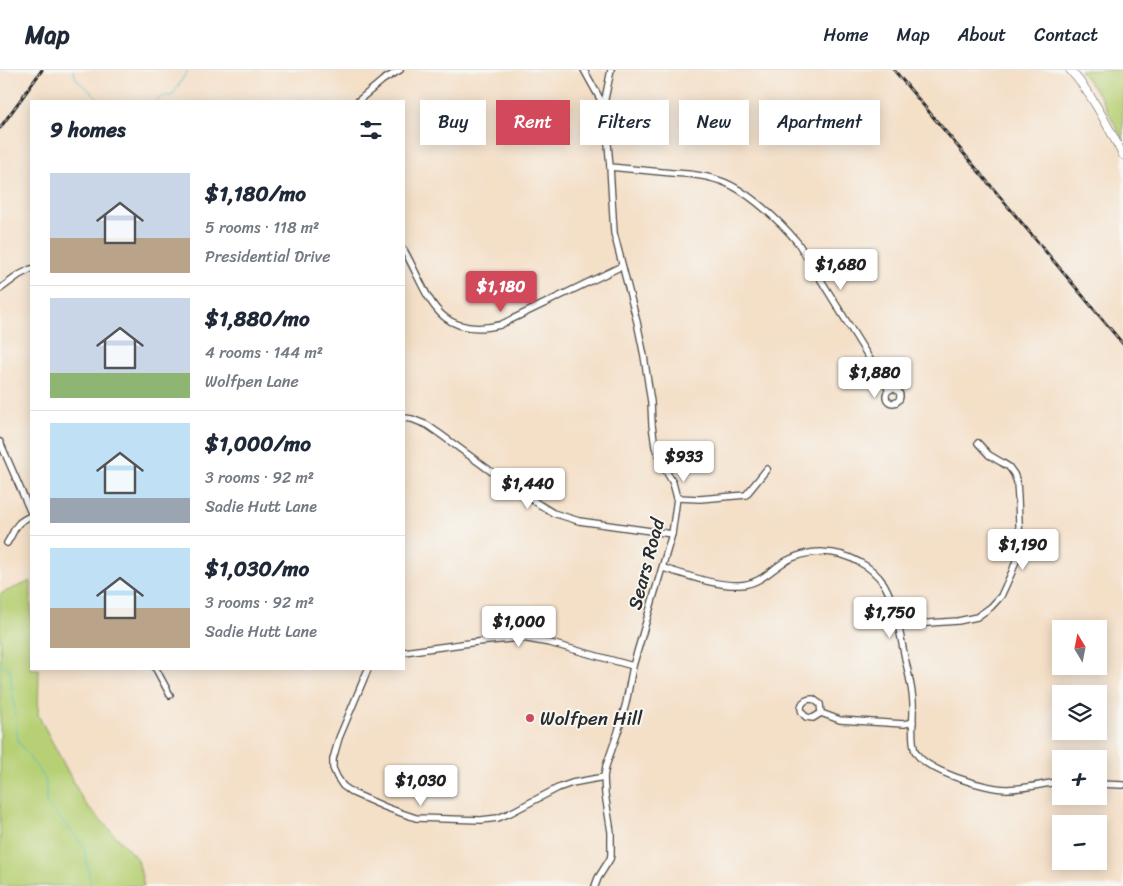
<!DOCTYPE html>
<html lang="en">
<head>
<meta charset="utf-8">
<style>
  body { margin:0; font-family:Sriracha,sans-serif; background:#f6f6f7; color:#1f2937; height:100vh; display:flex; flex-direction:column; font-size:19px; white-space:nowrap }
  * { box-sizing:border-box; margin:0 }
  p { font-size:16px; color:#747a83 }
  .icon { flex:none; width:28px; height:28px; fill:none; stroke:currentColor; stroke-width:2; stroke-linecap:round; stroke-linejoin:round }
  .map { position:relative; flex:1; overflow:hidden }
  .sheet { position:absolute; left:30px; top:30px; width:375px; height:570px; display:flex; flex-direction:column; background:#fff; border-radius:0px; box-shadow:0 2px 12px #0003 }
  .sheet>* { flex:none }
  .guide { position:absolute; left:420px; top:30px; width:475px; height:45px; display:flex; gap:10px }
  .needle { width:32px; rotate:350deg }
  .controls { position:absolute; left:1052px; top:550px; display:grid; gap:10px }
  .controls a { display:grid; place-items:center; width:55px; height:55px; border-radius:0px; background:#fff; box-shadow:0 2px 12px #0003; font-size:25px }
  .price { position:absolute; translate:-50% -42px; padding:0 11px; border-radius:5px; background:#fff; color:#222; font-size:16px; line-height:32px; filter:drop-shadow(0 1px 2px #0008) }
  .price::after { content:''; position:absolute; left:50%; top:30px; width:15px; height:11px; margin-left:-8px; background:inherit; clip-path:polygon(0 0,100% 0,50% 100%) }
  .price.active { background:#d1495b; color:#fff }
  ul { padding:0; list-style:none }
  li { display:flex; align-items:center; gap:15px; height:125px; padding:0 20px }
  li+li { border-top:1px solid #e0e1e3 }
  li span { display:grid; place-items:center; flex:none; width:140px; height:100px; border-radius:0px; color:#555 }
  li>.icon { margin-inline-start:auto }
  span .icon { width:60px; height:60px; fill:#fffc; stroke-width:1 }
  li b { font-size:21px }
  h2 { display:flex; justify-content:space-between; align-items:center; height:60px; padding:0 20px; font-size:21px }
  .tag { padding:0 18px; border-radius:0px; background:#fff; box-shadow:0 2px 12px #0003; font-size:18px; line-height:45px }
  .tag.active { background:#d1495b; color:#fff }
  header { display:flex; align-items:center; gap:30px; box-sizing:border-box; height:70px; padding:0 25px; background:#fff; border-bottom:1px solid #e0e1e3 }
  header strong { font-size:24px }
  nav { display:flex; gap:28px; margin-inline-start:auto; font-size:18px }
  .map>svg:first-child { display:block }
  .green { fill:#b7d075; stroke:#717e50 }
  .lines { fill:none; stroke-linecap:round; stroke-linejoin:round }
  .stream { stroke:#52c0c8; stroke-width:1 }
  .minor-casing { stroke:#494642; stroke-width:8 }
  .secondary-casing { stroke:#494642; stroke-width:9 }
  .minor { stroke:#fff; stroke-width:5.5 }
  .secondary { stroke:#fff; stroke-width:8 }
  .rail-casing { stroke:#2b2b2b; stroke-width:3 }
  .rail { stroke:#f6f6f2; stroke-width:1; stroke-dasharray:4; stroke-linecap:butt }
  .poi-dot { fill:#d1495b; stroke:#f6f6f2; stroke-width:2 }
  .labels { text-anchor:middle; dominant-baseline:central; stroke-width:4; stroke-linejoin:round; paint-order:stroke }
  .street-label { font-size:19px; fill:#2b2b2b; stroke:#f6f6f2 }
  .poi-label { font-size:19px; fill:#2b2b2b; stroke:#f6f6f2; text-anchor:start }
</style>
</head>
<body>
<header>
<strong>Map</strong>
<nav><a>Home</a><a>Map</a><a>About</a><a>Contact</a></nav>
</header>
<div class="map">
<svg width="1123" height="816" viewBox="0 0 1123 816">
  <rect width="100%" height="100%" fill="#f6f6f2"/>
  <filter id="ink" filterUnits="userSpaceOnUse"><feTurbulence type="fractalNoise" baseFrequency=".02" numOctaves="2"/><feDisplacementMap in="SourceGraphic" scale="10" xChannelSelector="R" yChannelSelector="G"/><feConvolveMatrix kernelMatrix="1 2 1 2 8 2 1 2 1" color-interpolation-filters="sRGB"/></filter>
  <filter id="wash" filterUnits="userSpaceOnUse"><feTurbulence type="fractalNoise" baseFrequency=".0096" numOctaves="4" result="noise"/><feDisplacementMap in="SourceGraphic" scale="20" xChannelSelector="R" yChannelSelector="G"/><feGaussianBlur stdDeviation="1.12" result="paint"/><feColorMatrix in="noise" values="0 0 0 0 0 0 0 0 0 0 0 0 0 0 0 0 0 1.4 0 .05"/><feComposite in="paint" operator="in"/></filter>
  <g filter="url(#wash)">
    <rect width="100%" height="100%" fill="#f4dfc7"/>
    <g class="green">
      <polygon points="1080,0 1123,0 1123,70 1101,28"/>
      <polygon points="31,511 31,599 39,599 38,645 84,732 138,790 144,816 0,816 0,524"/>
    </g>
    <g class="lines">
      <g class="stream">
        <polyline points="73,0 77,10 101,31"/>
        <polyline points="156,31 163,26 172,26 188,0"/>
        <polyline points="0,593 10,599 18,671 46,711 46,733 73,763 84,777 91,816"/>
      </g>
    </g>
  </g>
  <g filter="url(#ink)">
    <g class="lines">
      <g class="minor-casing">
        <g id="minor">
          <polyline points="584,0 604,36"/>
          <polyline points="358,31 383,10 400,0"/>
          <path d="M610,97C631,99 651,101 672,103C688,104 705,105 721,111C747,120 781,152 798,173L889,320"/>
          <path d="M404,180C429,224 435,270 500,255L622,196"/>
          <polyline points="0,219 19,205 31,199"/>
          <circle cx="893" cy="326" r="7"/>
          <polyline points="404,348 412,349 427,355 440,364 511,416 540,435 553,443 579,451 672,464"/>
          <polyline points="0,372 31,443"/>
          <polyline points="677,428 700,429 746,425 767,399"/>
          <path d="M7,473C16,459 14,453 31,446"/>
          <path d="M663,498C687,505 714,516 740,515C761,514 771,499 786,491C809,479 837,479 859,492C869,497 878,505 884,514C896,535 899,560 904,583C907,599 912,615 913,632C914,645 910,669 915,681C924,701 986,719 1007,719C1023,719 1039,715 1056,712L1061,713"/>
          <polyline points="898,557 914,554 958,551 977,547 991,537 1001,526 1012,502 1017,488 1020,478 1018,428 1017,412 1014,404 1009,397 1001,392 989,385 978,373"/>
          <polyline points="404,582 477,572 522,568 550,573 633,596"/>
          <polyline points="156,599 170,625"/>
          <polyline points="368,599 339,668 333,689 333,698 337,707 343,716 353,723 385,737 404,744 416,748 481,750 498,748 510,743 558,718 572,713 604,707"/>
          <path d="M821,643L813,648L806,647C797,639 801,629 813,629L820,634L821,643L840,650L904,654L913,652"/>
          <polyline points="1099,714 1123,715"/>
          <polyline points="595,816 598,808 610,789 611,785 611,762 605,724 604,707 606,696 618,662 626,633 633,596 672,464 677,428 673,413 662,394 655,377 652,355 651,332 644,286 637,252 614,163 610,97 605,39 605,29 611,0"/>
        </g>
      </g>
      <g class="secondary-casing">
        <path id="secondary" d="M1070,0C1093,25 1107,55 1123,85"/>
      </g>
      <use href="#minor" class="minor"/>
      <use href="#secondary" class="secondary"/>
      <g class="rail-casing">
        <g id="rail">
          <polyline points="894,0 1123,274"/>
          <polyline points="0,58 42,0"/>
        </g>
      </g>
      <use href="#rail" class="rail"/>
    </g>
  </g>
  <circle class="poi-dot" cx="530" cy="648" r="5"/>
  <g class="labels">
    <g class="street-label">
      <text transform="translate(646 494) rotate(-75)">Sears Road</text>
    </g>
    <g class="poi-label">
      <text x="540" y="648">Wolfpen Hill</text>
    </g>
  </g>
</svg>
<div class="controls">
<a><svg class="needle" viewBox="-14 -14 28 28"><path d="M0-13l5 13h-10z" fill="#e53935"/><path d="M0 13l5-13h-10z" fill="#747a83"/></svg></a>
<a><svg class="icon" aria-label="layers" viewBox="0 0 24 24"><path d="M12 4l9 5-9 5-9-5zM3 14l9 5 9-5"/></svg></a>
<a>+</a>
<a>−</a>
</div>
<b class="price" style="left:841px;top:221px">$1,680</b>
<b class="price active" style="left:501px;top:243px">$1,180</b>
<b class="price" style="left:875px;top:329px">$1,880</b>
<b class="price" style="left:684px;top:413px">$933</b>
<b class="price" style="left:528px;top:440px">$1,440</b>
<b class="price" style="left:1023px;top:501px">$1,190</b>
<b class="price" style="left:890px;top:569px">$1,750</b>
<b class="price" style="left:519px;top:578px">$1,000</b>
<b class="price" style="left:421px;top:737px">$1,030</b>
<div class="guide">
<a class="tag">Buy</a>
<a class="tag active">Rent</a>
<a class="tag">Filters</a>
<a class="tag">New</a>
<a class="tag">Apartment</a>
</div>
<section class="sheet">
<h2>9 homes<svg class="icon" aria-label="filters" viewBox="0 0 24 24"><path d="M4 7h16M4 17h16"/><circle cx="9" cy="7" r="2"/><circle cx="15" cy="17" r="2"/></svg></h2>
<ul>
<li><span style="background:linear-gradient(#c9d6e8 65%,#b9a48a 0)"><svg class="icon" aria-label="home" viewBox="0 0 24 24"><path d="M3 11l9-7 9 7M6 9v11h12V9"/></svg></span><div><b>$1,180/mo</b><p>5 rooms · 118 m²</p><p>Presidential Drive</p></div></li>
<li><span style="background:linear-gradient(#c9d6e8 75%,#8fb573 0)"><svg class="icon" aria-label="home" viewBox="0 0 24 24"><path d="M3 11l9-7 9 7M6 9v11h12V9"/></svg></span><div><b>$1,880/mo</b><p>4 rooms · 144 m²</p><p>Wolfpen Lane</p></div></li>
<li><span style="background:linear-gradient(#bfe0f5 75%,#9aa5b1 0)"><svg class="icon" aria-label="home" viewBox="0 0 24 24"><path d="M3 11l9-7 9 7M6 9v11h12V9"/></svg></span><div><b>$1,000/mo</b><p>3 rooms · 92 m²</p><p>Sadie Hutt Lane</p></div></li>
<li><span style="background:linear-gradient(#bfe0f5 60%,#b9a48a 0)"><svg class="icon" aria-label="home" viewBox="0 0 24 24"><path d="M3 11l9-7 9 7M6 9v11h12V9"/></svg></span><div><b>$1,030/mo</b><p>3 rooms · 92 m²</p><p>Sadie Hutt Lane</p></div></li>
</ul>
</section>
</div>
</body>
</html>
